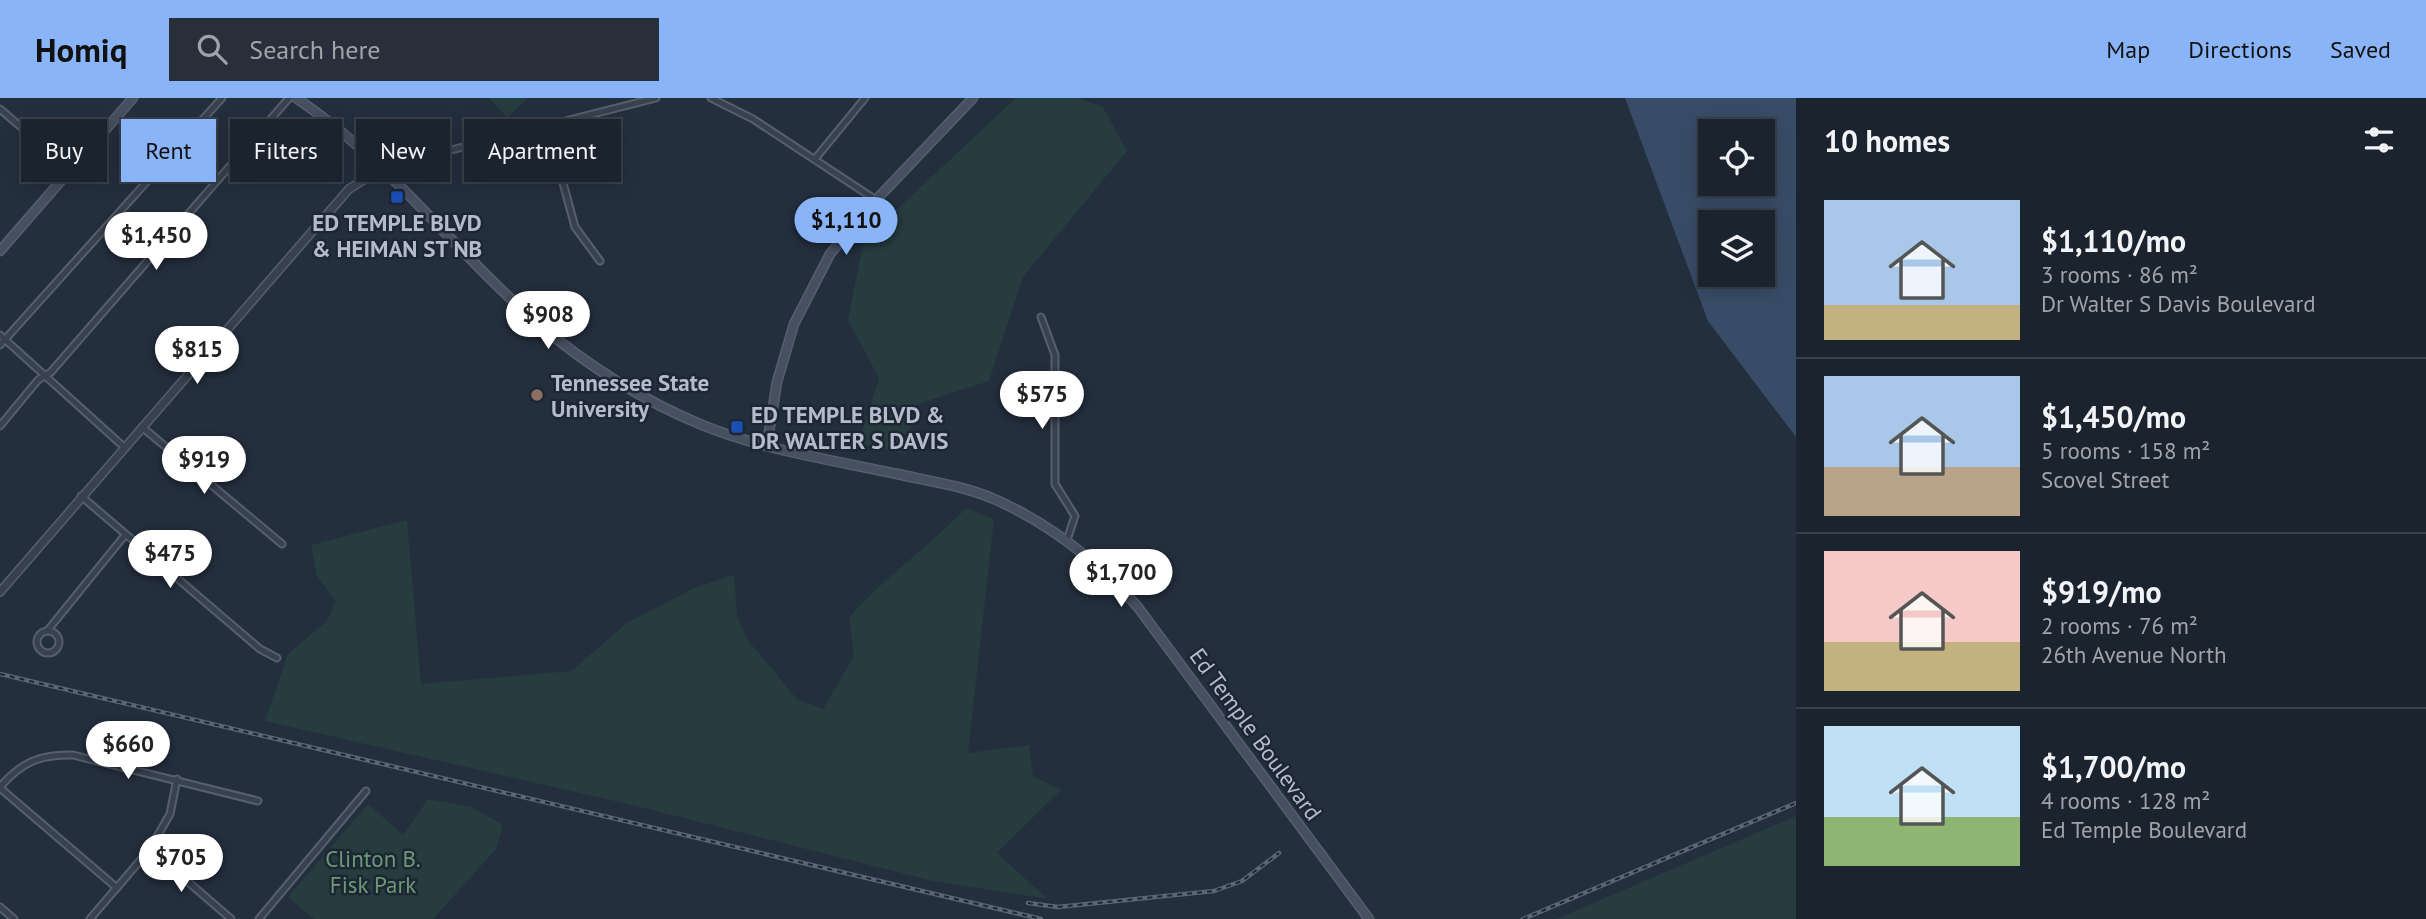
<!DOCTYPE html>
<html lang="en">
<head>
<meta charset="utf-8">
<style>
  body { margin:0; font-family:"PT Sans",sans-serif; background:#282f3a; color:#f1f3f6; height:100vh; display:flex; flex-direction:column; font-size:26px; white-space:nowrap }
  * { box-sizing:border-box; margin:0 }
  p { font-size:23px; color:#a0a4aa }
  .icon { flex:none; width:38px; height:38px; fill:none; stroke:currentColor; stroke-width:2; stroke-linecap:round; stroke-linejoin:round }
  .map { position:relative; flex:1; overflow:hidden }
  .panel { display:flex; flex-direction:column; background:#1b232e; width:630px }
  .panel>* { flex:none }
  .guide { position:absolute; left:21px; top:21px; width:665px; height:63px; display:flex; gap:14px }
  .buttons { position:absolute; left:1698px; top:21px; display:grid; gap:14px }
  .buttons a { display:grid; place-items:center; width:77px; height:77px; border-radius:0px; background:#1b232e; box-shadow:0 4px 18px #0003,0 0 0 2px #39404a; font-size:35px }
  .price { position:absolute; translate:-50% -60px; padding:0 16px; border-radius:24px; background:#fff; color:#222; font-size:23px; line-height:46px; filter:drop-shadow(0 2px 4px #0008) }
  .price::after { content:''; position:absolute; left:50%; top:42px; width:21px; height:16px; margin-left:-10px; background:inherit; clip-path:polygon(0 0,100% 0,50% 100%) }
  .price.on { background:#8ab4f8; color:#111 }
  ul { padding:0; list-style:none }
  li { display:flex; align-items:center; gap:21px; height:175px; padding:0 28px }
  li+li { border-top:2px solid #39404a }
  li span { display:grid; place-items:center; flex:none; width:196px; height:140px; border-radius:0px; color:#555 }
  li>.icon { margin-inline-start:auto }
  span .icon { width:84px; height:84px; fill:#fffc; stroke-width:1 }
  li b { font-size:30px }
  h2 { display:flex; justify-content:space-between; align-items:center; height:84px; padding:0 28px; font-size:30px }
  .chip { padding:0 24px; border-radius:0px; background:#1b232e; box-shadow:0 4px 18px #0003,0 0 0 2px #39404a; font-size:24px; line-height:63px }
  .chip.on { background:#8ab4f8; color:#111 }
  header { display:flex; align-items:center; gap:42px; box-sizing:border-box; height:98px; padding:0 35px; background:#8ab4f8; color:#111 }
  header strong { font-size:33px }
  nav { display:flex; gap:38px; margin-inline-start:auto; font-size:24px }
  .search { width:490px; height:63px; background:#282f3a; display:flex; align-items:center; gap:18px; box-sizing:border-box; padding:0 24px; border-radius:0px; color:#a0a4aa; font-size:26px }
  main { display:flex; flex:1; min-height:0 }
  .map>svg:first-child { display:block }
  .green { fill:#263c3f }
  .water { fill:#394c67; fill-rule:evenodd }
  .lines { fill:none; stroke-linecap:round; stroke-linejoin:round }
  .minor-casing { stroke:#565f6c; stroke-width:9 }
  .tertiary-casing { stroke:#565f6c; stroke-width:10 }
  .secondary-casing { stroke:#565f6c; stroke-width:11 }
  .minor { stroke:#38414e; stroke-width:5 }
  .tertiary { stroke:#38414e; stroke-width:7 }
  .secondary { stroke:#465061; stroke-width:8 }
  .rail-casing { stroke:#5a6575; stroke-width:4.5 }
  .rail { stroke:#1d2633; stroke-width:2; stroke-dasharray:5; stroke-linecap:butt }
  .transit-dot { fill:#1a4fb4; stroke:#1d2633; stroke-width:2.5 }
  .education-dot { fill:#8d6e63; stroke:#1d2633; stroke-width:2.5 }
  .labels { text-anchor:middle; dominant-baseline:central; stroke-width:5; stroke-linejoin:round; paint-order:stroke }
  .poi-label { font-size:23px; font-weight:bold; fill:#b4bcc9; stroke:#1d2633; text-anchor:start }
  .street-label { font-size:23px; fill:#b4bcc9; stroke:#1d2633 }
  .park-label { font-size:23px; fill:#6b9a76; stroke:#1d2633 }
</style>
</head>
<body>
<header>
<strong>Homiq</strong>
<div class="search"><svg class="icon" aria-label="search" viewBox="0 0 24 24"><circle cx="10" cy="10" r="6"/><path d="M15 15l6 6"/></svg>Search here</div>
<nav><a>Map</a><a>Directions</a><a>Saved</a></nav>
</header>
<main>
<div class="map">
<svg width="1796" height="821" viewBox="0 0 1796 821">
  <rect width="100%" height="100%" fill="#242f3e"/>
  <g class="green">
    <polygon points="489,0 528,0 507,20"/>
    <polygon points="1016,0 1077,0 1103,9 1127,53 1023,179 989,283 915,307 906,356 858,346 879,280 848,222 864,142"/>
    <path d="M966,410L994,421L968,655L1029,647L1033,678L1061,692L997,755L1048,801L933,783L632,707L265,623L288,556L326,524L336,504L317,478L311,447L407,422L421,586L571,573L627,525L694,490L734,477L737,518L747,541L797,601L823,611L854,558L849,520C884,479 929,449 966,410Z"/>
    <polygon points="428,701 472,709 503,727 496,751 433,821 314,821 288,799 368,706 403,737"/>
    <polygon points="1796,718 1796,821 1556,821"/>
  </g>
  <path class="water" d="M1625,0H1796V339L1708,223ZM1710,33H1762V86H1710ZM1710,124H1762V177H1710Z"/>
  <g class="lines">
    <g class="minor-casing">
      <g id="minor">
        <polyline points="711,0 753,21 876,102"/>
        <polyline points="0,11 71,72"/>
        <polyline points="547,26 575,129 600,163"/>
        <polyline points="815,61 865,0"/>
        <polyline points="384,69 656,0"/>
        <polyline points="1041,219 1055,257 1055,386 1075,418 1067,442"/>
        <polyline points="0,237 124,349"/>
        <polyline points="0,247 222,0"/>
        <polyline points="0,328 38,282 51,274 289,0"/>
        <polyline points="142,329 282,446"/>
        <polyline points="81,398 260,551 277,560"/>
        <polyline points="48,532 125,437"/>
        <circle cx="48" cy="544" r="11"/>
        <path d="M0,689C22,664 40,656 73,657L258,703"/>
        <polyline points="0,690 117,790"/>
        <polyline points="150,751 231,821"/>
        <polyline points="0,809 14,821"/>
        <polyline points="90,821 150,751 170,716 177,681"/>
        <polyline points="259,821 366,693"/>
      </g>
    </g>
    <g class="tertiary-casing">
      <polyline id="tertiary" points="0,494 349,91 384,69"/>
    </g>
    <g class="secondary-casing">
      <g id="secondary">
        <path d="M296,0C389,62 453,152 536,224C585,266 642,302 702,327C764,352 832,362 897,376C929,383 964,388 994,401C1051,426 1096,462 1137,508L1369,821"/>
        <polyline points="0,153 133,0"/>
        <polyline points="767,347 777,284 794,226 830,156 876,102 973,0"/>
      </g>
    </g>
    <use href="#minor" class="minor"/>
    <use href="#tertiary" class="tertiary"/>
    <use href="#secondary" class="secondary"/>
    <g class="rail-casing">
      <g id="rail">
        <polyline points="0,576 1041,821"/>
        <polyline points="1028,805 1058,809 1214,793 1242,783 1279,755"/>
        <polyline points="1523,821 1796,705"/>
      </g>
    </g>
    <use href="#rail" class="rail"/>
  </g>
  <g class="transit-dot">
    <rect x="390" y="92" width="14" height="14" rx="3.5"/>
    <rect x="730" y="322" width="14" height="14" rx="3.5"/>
  </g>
  <circle class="education-dot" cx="537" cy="297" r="7"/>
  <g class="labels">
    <g class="poi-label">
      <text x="397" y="124" text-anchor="middle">ED TEMPLE BLVD<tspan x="397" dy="26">&amp; HEIMAN ST NB</tspan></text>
      <text x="551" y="284">Tennessee State<tspan x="551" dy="26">University</tspan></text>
      <text x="751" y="316">ED TEMPLE BLVD &amp;<tspan x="751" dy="26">DR WALTER S DAVIS</tspan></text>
    </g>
    <g class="street-label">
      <text transform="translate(1256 636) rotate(54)">Ed Temple Boulevard</text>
    </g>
    <g class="park-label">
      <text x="373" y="760">Clinton B.<tspan x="373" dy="26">Fisk Park</tspan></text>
    </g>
  </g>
</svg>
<div class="buttons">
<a><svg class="icon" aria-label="locate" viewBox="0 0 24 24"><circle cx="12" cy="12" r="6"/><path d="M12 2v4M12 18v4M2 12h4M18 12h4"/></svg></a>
<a><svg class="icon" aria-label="layers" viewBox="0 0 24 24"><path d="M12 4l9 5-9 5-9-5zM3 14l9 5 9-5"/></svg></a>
</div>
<b class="price on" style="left:846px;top:159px">$1,110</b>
<b class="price" style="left:156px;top:174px">$1,450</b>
<b class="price" style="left:548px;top:253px">$908</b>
<b class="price" style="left:197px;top:288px">$815</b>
<b class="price" style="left:1042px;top:333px">$575</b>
<b class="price" style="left:204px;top:398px">$919</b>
<b class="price" style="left:170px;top:492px">$475</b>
<b class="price" style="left:1121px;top:511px">$1,700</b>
<b class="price" style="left:128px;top:683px">$660</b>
<b class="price" style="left:181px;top:796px">$705</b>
<div class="guide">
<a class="chip">Buy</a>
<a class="chip on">Rent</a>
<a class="chip">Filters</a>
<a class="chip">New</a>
<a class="chip">Apartment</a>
</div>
</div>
<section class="panel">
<h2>10 homes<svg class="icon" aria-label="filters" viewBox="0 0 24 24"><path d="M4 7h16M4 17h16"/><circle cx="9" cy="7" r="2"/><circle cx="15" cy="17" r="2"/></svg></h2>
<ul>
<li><span style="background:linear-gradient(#a9c7e8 75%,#c2b280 0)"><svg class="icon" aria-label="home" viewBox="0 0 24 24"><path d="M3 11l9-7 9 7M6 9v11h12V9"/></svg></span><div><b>$1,110/mo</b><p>3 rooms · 86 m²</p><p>Dr Walter S Davis Boulevard</p></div></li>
<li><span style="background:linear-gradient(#a9c7e8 65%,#b9a48a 0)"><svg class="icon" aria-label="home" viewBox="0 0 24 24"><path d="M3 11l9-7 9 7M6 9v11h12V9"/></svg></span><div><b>$1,450/mo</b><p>5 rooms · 158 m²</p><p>Scovel Street</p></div></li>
<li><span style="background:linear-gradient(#f6c9c9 65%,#c2b280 0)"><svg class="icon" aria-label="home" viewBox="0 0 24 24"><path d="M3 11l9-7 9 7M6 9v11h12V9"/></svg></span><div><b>$919/mo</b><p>2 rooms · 76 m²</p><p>26th Avenue North</p></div></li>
<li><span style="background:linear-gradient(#bfe0f5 65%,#8fb573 0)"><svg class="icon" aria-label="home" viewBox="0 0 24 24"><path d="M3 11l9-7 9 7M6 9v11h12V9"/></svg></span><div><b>$1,700/mo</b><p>4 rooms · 128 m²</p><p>Ed Temple Boulevard</p></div></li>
</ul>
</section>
</main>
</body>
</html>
